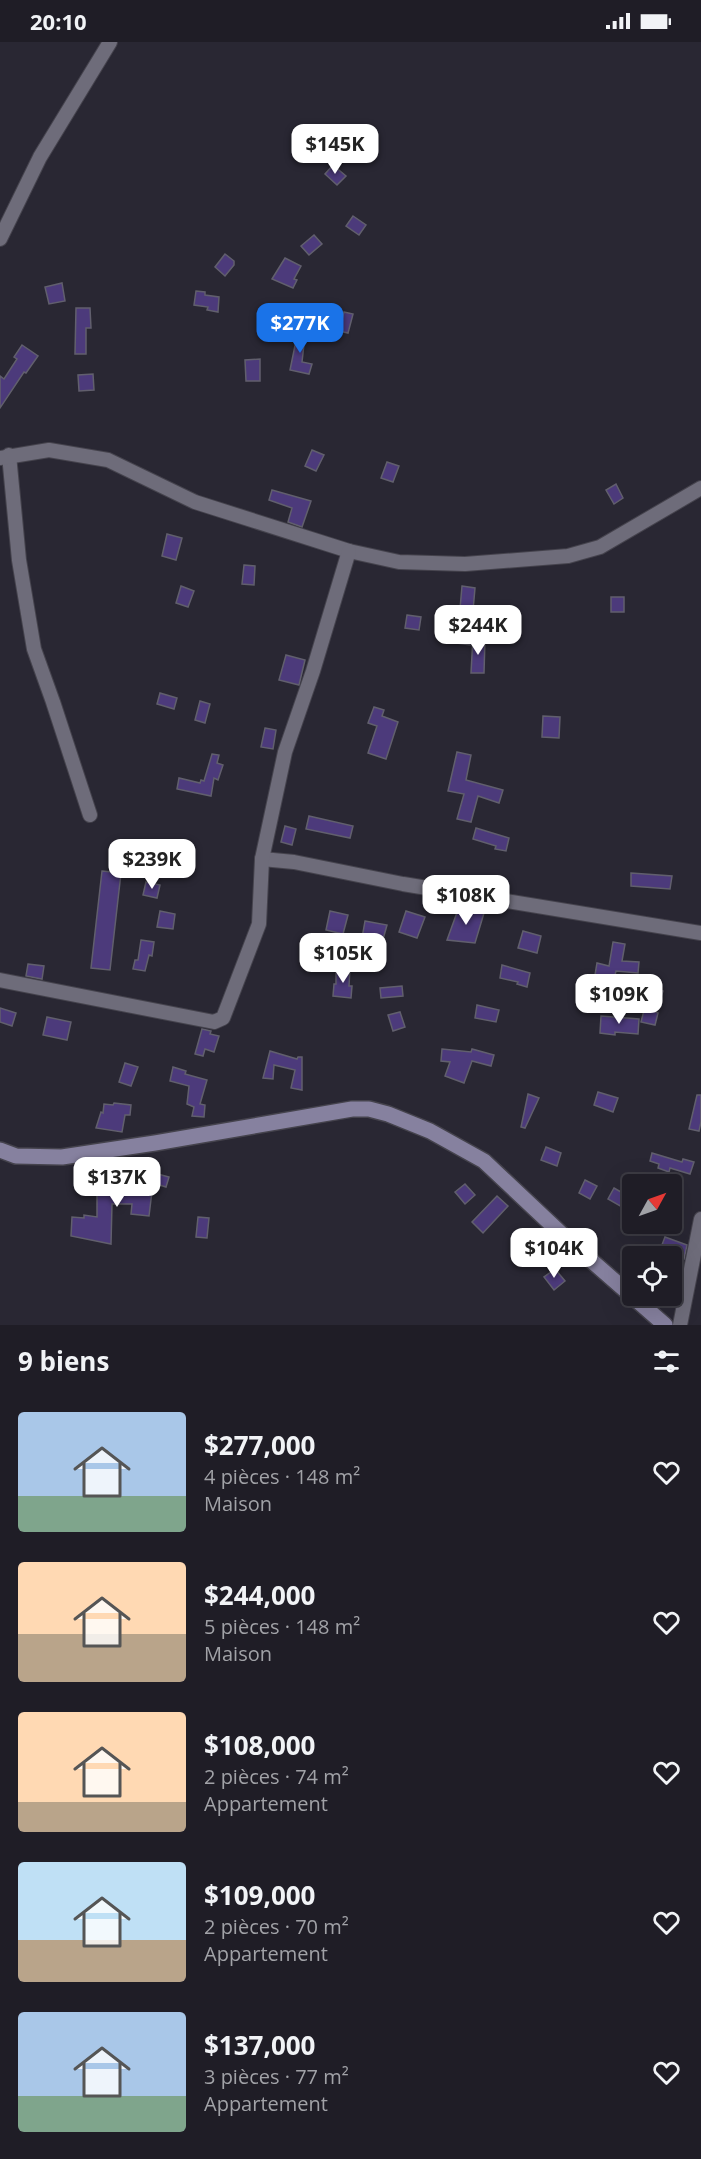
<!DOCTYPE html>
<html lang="fr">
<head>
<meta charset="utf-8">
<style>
  body { margin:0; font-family:"Open Sans",sans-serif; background:#27262e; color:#f1f3f6; height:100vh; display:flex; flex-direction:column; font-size:22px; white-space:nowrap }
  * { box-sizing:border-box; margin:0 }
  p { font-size:20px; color:#a1a2a7 }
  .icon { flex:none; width:33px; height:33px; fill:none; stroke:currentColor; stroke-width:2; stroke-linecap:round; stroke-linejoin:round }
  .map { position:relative; height:1283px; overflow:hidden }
  .drawer { display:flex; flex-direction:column; background:#1f1d26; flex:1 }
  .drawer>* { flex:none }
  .needle { width:39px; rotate:50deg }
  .buttons { position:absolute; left:622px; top:1132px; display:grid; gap:12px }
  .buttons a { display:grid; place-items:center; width:60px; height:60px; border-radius:6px; background:#1f1d26; box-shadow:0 6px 24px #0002,0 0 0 2px #3c3b43; font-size:30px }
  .price { position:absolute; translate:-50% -51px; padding:0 14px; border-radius:12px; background:#fff; color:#222; font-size:20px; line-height:39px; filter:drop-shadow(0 2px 3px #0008) }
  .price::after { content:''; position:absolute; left:50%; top:36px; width:18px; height:14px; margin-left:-9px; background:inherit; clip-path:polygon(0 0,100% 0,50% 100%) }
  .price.selected { background:#1a73e8; color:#fff }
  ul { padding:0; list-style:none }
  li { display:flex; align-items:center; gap:18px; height:150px; padding:0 18px }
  li span { display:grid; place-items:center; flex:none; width:168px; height:120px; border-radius:6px; color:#555 }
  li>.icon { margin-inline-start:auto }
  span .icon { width:72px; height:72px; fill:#fffc; stroke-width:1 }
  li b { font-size:26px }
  h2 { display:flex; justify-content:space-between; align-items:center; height:72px; padding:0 18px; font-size:26px }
  .status { display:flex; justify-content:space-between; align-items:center; height:42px; padding:0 30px; background:#1f1d26; direction:ltr }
  .status svg { height:16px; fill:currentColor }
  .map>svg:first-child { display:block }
  .building { fill:#4c3a7b; stroke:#615f6d; stroke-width:1.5 }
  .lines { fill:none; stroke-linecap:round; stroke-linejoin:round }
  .minor-casing { stroke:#45434d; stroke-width:16 }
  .secondary-casing { stroke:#45434d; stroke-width:18 }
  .minor { stroke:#6e6c7a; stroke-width:14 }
  .secondary { stroke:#86819f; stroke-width:15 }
</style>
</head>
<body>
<div class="status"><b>20:10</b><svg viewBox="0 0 49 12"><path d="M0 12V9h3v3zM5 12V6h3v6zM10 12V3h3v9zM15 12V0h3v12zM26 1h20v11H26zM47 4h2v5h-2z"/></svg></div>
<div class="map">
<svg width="701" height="1283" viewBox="0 0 701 1283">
  <rect width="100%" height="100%" fill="#292733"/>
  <g class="building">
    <polygon points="323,84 340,96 333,106 316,94"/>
    <polygon points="333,123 346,134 337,143 325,132"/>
    <polygon points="353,174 366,183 359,193 346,184"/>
    <polygon points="314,193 322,202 309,213 301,204"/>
    <polygon points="225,212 234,219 234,223 225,234 215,225"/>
    <polygon points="285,216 301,224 294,237 297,238 293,246 272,237"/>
    <polygon points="62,241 65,259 49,262 45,245"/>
    <polygon points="196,249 205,250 205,253 219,255 218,270 207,268 208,265 194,263"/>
    <polygon points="76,266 90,266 91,286 86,286 86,312 75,312"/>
    <polygon points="344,270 353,272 348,291 339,289"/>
    <polygon points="299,284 306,285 302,320 312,322 309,332 290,328"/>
    <polygon points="22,303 38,314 26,331 24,330 0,366 0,334 4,337 17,317 14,315"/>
    <polygon points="260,317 260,339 246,339 245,318"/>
    <polygon points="93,332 94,348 79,349 78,333"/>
    <polygon points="312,408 324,413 316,429 305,424"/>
    <polygon points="387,420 399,424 393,440 381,436"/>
    <polygon points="616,442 623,456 614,462 606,448"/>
    <polygon points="272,448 311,459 302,485 288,480 292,466 269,458"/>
    <polygon points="167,492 182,496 176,518 162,514"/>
    <polygon points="244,523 255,524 254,543 242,542"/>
    <polygon points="181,544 194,549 188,565 176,561"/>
    <polygon points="462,544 475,546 470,603 457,601"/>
    <rect x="611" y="555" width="13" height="15"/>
    <polygon points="407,573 421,575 419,588 405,586"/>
    <polygon points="473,595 485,597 484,631 471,631"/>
    <polygon points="286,613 305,618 299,643 279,638"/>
    <polygon points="160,651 177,656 174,667 157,662"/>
    <polygon points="200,659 210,662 205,681 195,678"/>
    <polygon points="374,665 384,668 382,674 398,680 386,717 368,711 377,684 368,681"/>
    <polygon points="543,674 560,675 559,696 542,695"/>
    <polygon points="265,686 276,688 273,707 261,705"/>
    <polygon points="457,710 471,713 466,738 503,748 499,761 478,754 471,780 457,777 464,752 448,749"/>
    <polygon points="212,712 219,713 217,721 223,723 218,738 214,736 211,754 177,747 179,736 200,741 201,738 204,739"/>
    <polygon points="309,774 353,784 350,796 306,787"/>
    <polygon points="285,784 296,787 292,803 281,800"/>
    <polygon points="476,786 509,796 506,809 495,807 496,804 473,797"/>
    <polygon points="102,829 121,831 110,928 91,926"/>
    <polygon points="631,831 672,834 670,847 631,844"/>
    <polygon points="146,840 160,843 157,856 143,853"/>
    <polygon points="459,865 484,871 475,901 447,898"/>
    <polygon points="160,869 175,872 173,887 157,885"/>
    <polygon points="330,869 348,873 343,892 326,888"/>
    <polygon points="406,869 425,875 417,896 399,890"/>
    <polygon points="365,879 387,883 378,915 367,912 371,898 362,896"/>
    <polygon points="523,889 541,894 537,911 518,906"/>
    <polygon points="141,898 154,900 152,914 149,913 145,929 133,927 135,918 138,918"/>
    <polygon points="613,900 625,902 622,919 639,920 638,931 616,929 614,937 595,933 597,921 609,924"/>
    <polygon points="28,922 44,924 42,937 26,934"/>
    <polygon points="502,923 530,931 527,945 517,942 518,940 500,936"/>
    <polygon points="336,926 350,926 349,944 352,944 351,956 333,954 334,942 336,942"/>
    <polygon points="402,944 403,954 381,956 380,946"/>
    <polygon points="650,945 663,949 656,970 658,971 655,983 641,980"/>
    <polygon points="477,963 499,968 496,980 475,976"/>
    <polygon points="0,966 16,971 12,984 0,980"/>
    <polygon points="400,970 405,985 393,989 388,973"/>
    <polygon points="601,974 639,977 638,992 615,990 615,993 600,991"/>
    <polygon points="47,975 71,980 67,998 43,993"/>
    <polygon points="202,987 211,989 210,992 219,994 214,1010 205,1007 203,1014 195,1012"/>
    <polygon points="442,1007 471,1010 472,1007 494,1013 491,1024 472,1019 464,1041 445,1034 450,1020 441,1019"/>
    <polygon points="270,1009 297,1017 298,1015 302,1015 302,1048 291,1046 295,1028 274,1023 273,1037 263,1036"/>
    <polygon points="125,1021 138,1025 131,1044 119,1040"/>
    <polygon points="173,1025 186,1029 185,1032 207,1038 200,1062 205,1063 204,1075 192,1074 194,1065 187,1062 189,1044 170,1039"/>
    <polygon points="598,1050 618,1056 613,1070 594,1063"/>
    <polygon points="528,1052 539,1056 525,1086 521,1085"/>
    <polygon points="697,1053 701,1053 701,1080 699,1089 689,1087"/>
    <polygon points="114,1061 131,1063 130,1073 125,1073 122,1090 96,1086 101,1070 103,1071 104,1062 113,1063"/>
    <polygon points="546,1105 561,1111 557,1124 541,1118"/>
    <polygon points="652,1111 682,1120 683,1117 694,1120 690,1132 670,1126 669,1130 658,1126 659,1122 650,1119"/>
    <polygon points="144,1127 155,1128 154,1131 169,1135 166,1145 153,1141 149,1174 131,1172 132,1162 112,1162 111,1202 71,1194 72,1175 84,1176 84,1173 97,1175 97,1147 140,1147"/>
    <polygon points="585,1138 597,1144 590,1157 579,1151"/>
    <polygon points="465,1142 475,1153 465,1162 455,1150"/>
    <polygon points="614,1146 628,1154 622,1165 608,1157"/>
    <polygon points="497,1154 508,1164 483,1191 472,1180"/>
    <polygon points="198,1175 209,1176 207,1196 196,1195"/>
    <polygon points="665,1195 687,1203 684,1217 660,1208"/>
    <polygon points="536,1200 545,1211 534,1220 525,1209"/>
    <polygon points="555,1227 565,1239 554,1248 544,1235"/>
  </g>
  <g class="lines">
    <g class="minor-casing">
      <g id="minor">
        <polyline points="0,197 40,115 110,0"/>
        <polyline points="9,413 19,518 34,607 53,660 90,773"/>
        <polyline points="0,416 49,408 108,418 195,460 349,509 399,520 465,522 568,514 600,505 701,446"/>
        <polyline points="262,817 294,820 403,842 701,891"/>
        <polyline points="0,938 214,980 223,976 259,882 262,817 285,710 313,629 349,509"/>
        <polyline points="680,1283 701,1177"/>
      </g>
    </g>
    <g class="secondary-casing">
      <polyline id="secondary" points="0,1108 16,1114 62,1115 155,1101 352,1067 369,1067 388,1072 430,1089 484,1119 569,1199 665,1283"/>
    </g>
    <use href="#minor" class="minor"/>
    <use href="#secondary" class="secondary"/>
  </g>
</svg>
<div class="buttons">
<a><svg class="needle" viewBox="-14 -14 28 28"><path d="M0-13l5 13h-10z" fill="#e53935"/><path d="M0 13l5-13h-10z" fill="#a1a2a7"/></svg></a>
<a><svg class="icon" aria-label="locate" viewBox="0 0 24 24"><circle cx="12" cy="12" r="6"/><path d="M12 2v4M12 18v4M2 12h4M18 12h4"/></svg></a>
</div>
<b class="price" style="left:335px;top:133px">$145K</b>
<b class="price selected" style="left:300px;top:312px">$277K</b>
<b class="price" style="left:478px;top:614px">$244K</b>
<b class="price" style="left:152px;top:848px">$239K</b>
<b class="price" style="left:466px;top:884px">$108K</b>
<b class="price" style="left:343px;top:942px">$105K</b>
<b class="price" style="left:619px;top:983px">$109K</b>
<b class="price" style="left:117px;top:1166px">$137K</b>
<b class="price" style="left:554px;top:1237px">$104K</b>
</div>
<section class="drawer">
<h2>9 biens<svg class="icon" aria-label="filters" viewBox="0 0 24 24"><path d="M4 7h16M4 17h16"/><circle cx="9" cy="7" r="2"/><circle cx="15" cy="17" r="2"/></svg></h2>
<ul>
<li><span style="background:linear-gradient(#a9c7e8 70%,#7fa58c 0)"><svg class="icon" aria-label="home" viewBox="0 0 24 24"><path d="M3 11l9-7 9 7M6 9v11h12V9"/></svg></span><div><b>$277,000</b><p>4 pièces · 148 m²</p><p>Maison</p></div><svg class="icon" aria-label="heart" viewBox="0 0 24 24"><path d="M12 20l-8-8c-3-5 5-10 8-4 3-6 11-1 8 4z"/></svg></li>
<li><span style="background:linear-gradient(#ffd9b3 60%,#b9a48a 0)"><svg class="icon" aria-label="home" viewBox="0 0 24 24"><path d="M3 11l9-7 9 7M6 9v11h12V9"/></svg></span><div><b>$244,000</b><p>5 pièces · 148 m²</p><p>Maison</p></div><svg class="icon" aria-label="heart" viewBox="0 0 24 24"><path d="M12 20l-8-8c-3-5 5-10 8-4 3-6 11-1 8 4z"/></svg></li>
<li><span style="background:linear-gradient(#ffd9b3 75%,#b9a48a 0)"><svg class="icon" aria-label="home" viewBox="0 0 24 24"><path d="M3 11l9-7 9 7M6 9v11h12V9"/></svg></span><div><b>$108,000</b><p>2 pièces · 74 m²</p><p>Appartement</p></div><svg class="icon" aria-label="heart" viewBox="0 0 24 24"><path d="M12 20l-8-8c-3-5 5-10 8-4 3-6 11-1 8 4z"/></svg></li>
<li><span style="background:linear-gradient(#bfe0f5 65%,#b9a48a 0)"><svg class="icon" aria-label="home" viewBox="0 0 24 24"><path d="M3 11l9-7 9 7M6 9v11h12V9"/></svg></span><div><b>$109,000</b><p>2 pièces · 70 m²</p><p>Appartement</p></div><svg class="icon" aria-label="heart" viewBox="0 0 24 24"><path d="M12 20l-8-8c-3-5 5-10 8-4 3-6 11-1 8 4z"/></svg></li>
<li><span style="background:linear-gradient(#a9c7e8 70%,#7fa58c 0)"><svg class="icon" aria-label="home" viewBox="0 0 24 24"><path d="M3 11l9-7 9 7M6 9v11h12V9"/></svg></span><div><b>$137,000</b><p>3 pièces · 77 m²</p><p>Appartement</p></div><svg class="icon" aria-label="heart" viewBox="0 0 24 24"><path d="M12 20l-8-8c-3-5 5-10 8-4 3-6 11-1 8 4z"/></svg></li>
</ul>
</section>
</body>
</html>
